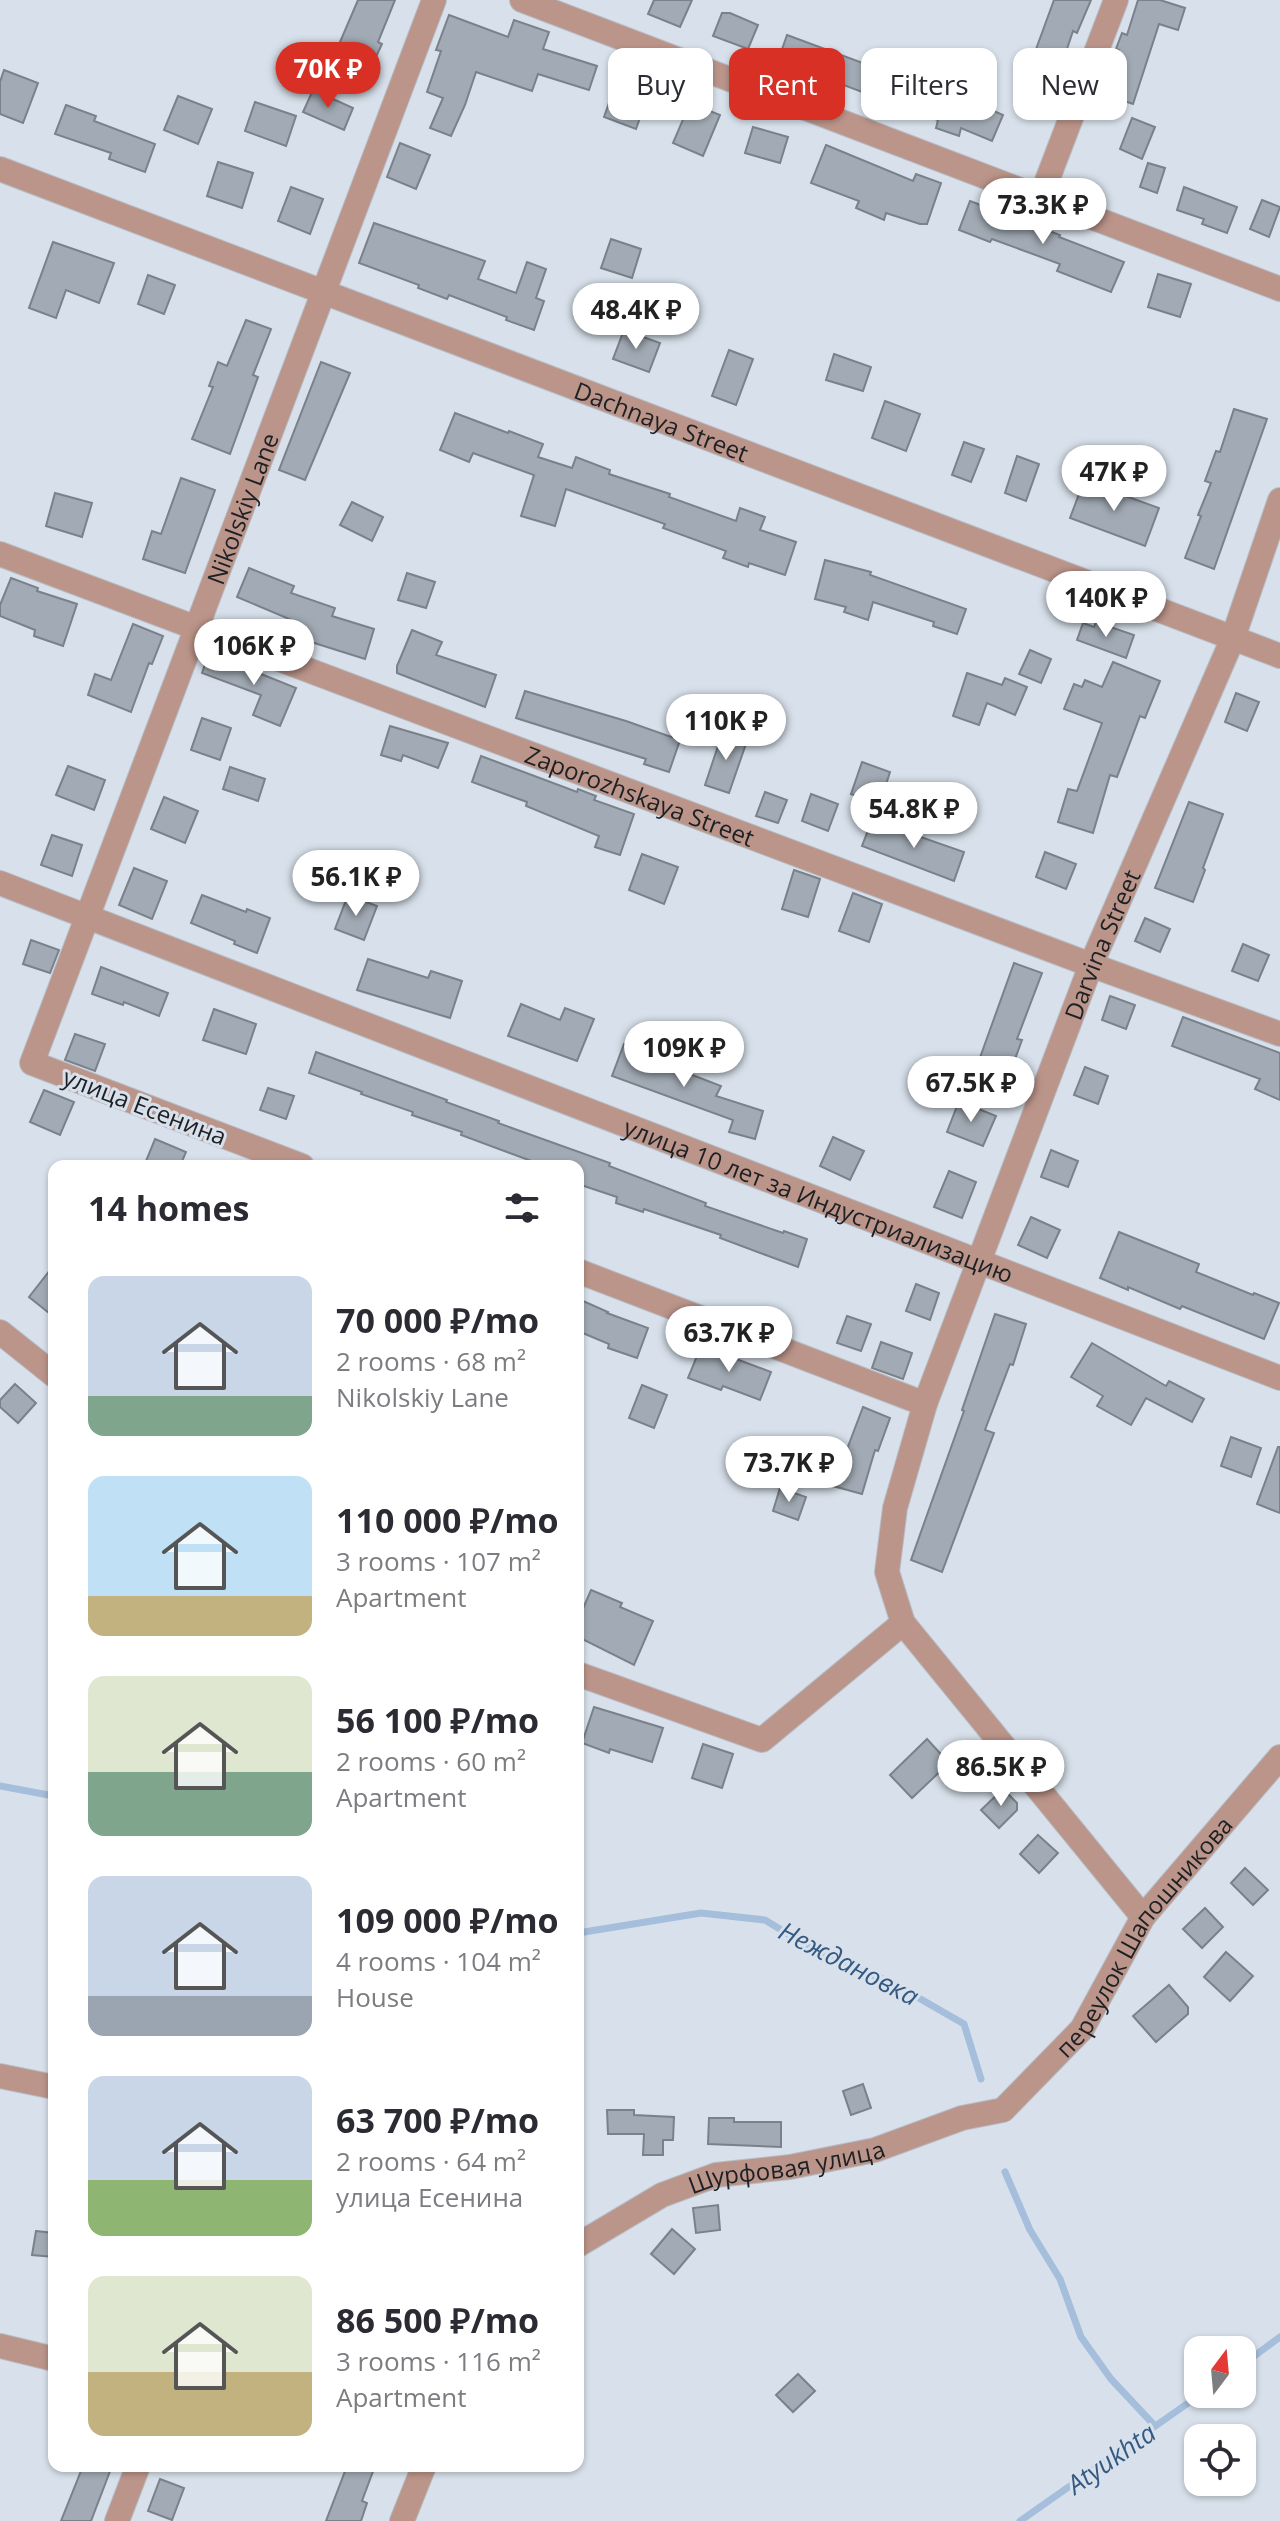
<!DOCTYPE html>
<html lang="en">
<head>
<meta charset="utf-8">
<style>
  body { margin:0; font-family:"Open Sans",sans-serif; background:#f7f7f7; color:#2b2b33; height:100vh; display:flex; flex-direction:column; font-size:30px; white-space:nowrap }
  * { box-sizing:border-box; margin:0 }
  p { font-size:26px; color:#7c7c81 }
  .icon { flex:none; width:44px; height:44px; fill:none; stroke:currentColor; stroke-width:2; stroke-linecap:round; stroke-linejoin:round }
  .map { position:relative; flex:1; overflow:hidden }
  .side { position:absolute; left:48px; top:1160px; width:536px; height:1312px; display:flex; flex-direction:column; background:#fff; border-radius:16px; box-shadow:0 2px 6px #0004 }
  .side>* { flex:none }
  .top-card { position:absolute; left:608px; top:48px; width:552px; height:72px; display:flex; gap:16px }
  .needle { width:52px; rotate:16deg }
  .fabs { position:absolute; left:1184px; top:2336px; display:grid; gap:16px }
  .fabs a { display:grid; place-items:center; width:72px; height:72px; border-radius:16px; background:#fff; box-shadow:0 2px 6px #0004; font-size:40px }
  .price { position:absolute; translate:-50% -68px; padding:0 18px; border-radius:28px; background:#fff; color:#222; font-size:26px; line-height:52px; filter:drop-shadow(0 2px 4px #0008) }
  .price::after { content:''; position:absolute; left:50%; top:48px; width:24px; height:18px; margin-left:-12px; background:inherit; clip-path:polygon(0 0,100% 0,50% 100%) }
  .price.current { background:#d93025; color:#fff }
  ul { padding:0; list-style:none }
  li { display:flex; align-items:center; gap:24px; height:200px; padding:0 40px }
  li span { display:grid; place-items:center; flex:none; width:224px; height:160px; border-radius:16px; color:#555 }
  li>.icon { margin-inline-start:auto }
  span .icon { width:96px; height:96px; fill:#fffc; stroke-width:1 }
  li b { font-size:34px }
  h2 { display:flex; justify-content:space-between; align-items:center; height:96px; padding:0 40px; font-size:34px }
  .chip { padding:0 28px; border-radius:16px; background:#fff; box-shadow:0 2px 6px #0004; font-size:28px; line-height:72px }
  .chip.current { background:#d93025; color:#fff }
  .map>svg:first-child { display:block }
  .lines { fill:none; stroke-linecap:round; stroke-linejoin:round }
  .stream { stroke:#a5bedb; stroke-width:7 }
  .building { fill:#a2abb5; stroke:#79818a; stroke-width:2 }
  .minor-casing { stroke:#b6bec7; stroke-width:26 }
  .tertiary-casing { stroke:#b6bec7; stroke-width:26 }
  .minor { stroke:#bc958a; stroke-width:24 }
  .tertiary { stroke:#bc958a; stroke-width:24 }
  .labels { text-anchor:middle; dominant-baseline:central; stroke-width:6; stroke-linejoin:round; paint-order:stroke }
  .street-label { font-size:24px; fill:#1d2024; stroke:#d8e1eb }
  .water-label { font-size:26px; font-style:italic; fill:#355a82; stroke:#d8e1eb }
</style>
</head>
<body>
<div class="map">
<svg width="1280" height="2521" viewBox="0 0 1280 2521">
  <rect width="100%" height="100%" fill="#d8e1eb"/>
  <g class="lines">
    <g class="stream">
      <polyline points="0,1786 54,1796"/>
      <polyline points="578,1933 701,1913 765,1920 829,1959 891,1982 964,2024 981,2079"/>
      <polyline points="1005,2172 1030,2230 1060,2279 1081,2337 1111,2379 1155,2426"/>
      <polyline points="1242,2365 1280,2337"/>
      <polyline points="1020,2521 1201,2394"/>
    </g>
  </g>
  <g class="building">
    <polygon points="358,0 395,0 378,42 382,44 369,72 334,56"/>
    <polygon points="654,0 692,0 680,27 648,14"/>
    <polygon points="1054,0 1091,0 1077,33 1073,31 1053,91 1024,82"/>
    <polygon points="1138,0 1160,0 1185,8 1178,30 1159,24 1133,104 1104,94 1119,50 1116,49 1122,33 1127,35"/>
    <polygon points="722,13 730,13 758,25 748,49 713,36"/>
    <polygon points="449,15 508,37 514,20 549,32 543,49 597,66 589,90 538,74 532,91 476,72 465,105 451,136 430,128 443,98 427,92 441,51 436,50"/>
    <polygon points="787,35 871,66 862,92 833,81 834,78 779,58"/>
    <polygon points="4,70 38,83 23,123 0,114 0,82"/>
    <polygon points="913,80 972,99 971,101 1003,115 992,141 961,128 959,136 936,128 938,120 903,108"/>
    <polygon points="614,89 646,101 636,129 604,117"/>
    <polygon points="313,90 353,108 344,130 303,112"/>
    <polygon points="178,96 212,109 198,144 164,130"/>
    <polygon points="255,102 296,116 286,146 245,131"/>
    <polygon points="690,103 720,115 703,156 673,143"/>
    <polygon points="66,105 96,116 94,121 155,144 145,172 109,159 111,153 55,134"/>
    <polygon points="1132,118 1155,127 1142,159 1120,149"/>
    <polygon points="753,127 788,137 780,163 745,153"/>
    <polygon points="400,143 430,155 416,189 387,177"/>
    <polygon points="826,145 913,181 916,174 941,183 927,224 920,224 886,213 884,220 856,208 859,201 811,183"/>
    <polygon points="218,162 253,173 242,208 207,196"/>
    <polygon points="1148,163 1165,168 1157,193 1140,187"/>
    <polygon points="291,187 323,199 310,234 278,221"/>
    <polygon points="1184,187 1237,207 1227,233 1202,224 1204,219 1177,210"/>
    <polygon points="1262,200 1280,207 1269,237 1250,229"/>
    <polygon points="970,201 1060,235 1059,237 1124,262 1111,292 1057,271 1060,264 992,239 990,242 959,230"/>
    <polygon points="374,223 485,261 478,279 516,293 527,262 546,269 536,298 544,301 534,330 506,320 507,317 449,295 447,299 418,288 419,285 359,263"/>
    <polygon points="611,239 641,249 632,278 601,268"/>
    <polygon points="53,242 114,263 99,303 66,290 56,318 29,308"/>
    <polygon points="1158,274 1191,284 1180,317 1148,307"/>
    <polygon points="148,275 175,285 164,314 138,304"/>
    <polygon points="246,320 271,329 253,375 258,377 230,454 192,439 213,387 209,386 218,362 227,366"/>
    <polygon points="624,330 660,343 649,372 613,359"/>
    <polygon points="729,350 753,359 736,405 712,396"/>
    <polygon points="834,354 871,367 863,391 826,380"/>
    <polygon points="321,362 350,373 305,480 279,470"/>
    <polygon points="885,401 920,414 906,451 872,438"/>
    <polygon points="1234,409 1267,419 1214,569 1185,558 1201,516 1198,515 1211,483 1205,481 1216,451 1220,452"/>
    <polygon points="455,413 508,433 509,431 543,444 538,457 572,468 576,457 610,470 609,474 670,494 669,497 736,521 740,508 765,517 760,530 796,542 785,575 749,563 748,567 723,558 726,551 663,528 665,524 566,489 555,526 521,516 534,475 473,453 469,462 440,450"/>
    <polygon points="964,442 984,449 971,482 952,475"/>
    <polygon points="1017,456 1039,464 1026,501 1005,493"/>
    <polygon points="181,478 215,490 185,573 143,559 152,531 161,534"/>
    <polygon points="1085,478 1107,486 1106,489 1159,508 1145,546 1070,518"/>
    <polygon points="55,493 92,503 82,537 46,526"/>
    <polygon points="352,502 383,517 372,541 340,525"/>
    <polygon points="825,560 871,572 870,575 966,609 957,634 933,626 934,622 873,602 868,620 844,612 846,607 815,599"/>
    <polygon points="249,568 294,586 291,593 335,608 332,616 374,629 365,659 289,635 294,621 237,597"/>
    <polygon points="407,573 435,582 426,608 398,600"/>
    <polygon points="11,578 38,588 37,591 77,604 63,646 34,636 35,630 0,616 0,605"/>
    <polygon points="1096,622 1134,635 1126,658 1077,640 1083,623 1094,627"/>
    <polygon points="133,624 163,636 152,664 149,663 131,712 88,695 95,674 111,680"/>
    <polygon points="412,630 442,642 436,655 496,675 485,707 397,673 397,666"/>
    <polygon points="1030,650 1051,659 1041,683 1019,674"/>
    <polygon points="209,653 296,688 280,726 253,715 261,695 202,673"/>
    <polygon points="1113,662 1160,681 1145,718 1140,716 1117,777 1110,775 1093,833 1058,822 1068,789 1077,791 1102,723 1064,709 1074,684 1082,687 1085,680 1102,687"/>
    <polygon points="967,673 1002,685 1005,678 1027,687 1015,715 987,703 979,725 953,716"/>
    <polygon points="525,691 626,721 680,740 669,772 644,764 646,759 516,718"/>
    <polygon points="1236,693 1259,702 1247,731 1225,722"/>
    <polygon points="202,718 231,728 220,760 191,750"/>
    <polygon points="390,726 448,743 438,768 403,755 401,761 381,755"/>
    <polygon points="723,731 748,738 729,793 705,785"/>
    <polygon points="481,756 577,792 578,789 596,796 594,800 634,814 620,855 595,847 599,836 526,806 527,802 472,782"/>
    <polygon points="862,762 890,772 880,803 851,794"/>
    <polygon points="68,766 105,780 94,810 56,795"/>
    <polygon points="230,767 265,779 258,801 223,789"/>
    <polygon points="765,792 787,800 778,823 756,816"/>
    <polygon points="811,794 838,804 828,831 802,821"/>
    <polygon points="164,797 198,811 185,843 151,829"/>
    <polygon points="1189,802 1223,814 1203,868 1205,870 1193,902 1155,888"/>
    <polygon points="872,820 964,852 954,881 862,846"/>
    <polygon points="52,835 82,845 72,876 41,865"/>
    <polygon points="1045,852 1076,864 1066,889 1036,877"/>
    <polygon points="642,854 678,867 664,904 629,890"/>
    <polygon points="134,868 167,881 152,919 119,905"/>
    <polygon points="794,870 820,879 808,917 782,909"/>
    <polygon points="853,893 882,904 869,942 839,931"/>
    <polygon points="202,895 246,912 247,909 270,918 257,953 234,944 235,941 191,923"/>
    <polygon points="348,895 377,906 364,940 335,929"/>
    <polygon points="1145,918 1170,929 1160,952 1135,941"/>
    <polygon points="31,940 59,950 50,973 23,964"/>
    <polygon points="1243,944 1269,955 1258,981 1232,971"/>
    <polygon points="368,959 428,978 431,971 462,981 450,1018 357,990"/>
    <polygon points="1014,963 1042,973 1017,1039 1022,1040 1008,1078 977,1066"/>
    <polygon points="101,967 168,993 159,1016 124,1002 123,1005 92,994"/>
    <polygon points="1110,996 1135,1005 1126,1029 1102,1020"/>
    <polygon points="521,1004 560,1020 565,1008 594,1019 577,1061 508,1036"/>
    <polygon points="214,1009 256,1024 246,1054 203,1040"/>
    <polygon points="1183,1017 1280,1053 1280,1100 1255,1089 1260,1079 1172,1046"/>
    <polygon points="75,1034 105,1044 95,1071 65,1060"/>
    <polygon points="624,1044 665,1058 664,1064 721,1086 716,1096 763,1111 755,1139 729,1132 733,1120 612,1076"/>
    <polygon points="316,1052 447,1100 446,1102 499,1121 498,1123 610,1163 609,1166 706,1203 705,1206 783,1233 784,1231 807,1239 798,1267 720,1238 721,1235 644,1209 643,1212 616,1203 617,1197 578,1184 578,1166 545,1166 461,1135 462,1132 412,1115 413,1112 361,1094 362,1092 309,1073"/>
    <polygon points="1085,1067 1108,1076 1098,1104 1074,1095"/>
    <polygon points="268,1088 294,1096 286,1119 260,1110"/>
    <polygon points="44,1090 74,1102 60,1135 30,1122"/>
    <polygon points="959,1101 996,1116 983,1146 947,1132"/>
    <polygon points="833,1137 864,1151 850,1180 820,1166"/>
    <polygon points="155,1139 186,1152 180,1166 144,1166"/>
    <polygon points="1051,1150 1078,1161 1068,1187 1041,1177"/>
    <polygon points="949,1171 976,1182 962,1218 934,1207"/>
    <polygon points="1031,1217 1060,1230 1047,1258 1018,1245"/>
    <polygon points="1119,1232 1199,1264 1196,1272 1253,1295 1254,1293 1279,1303 1264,1339 1182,1306 1180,1309 1128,1287 1128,1290 1100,1278"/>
    <polygon points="54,1265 54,1317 29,1297"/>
    <polygon points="916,1284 939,1293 930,1320 906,1311"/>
    <polygon points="583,1301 608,1312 607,1313 648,1328 637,1358 608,1348 609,1344 578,1331 578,1312"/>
    <polygon points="995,1314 1026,1324 1013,1365 1010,1364 985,1430 994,1433 942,1572 911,1560 964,1411 962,1410"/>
    <polygon points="847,1316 871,1324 861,1351 837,1343"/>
    <polygon points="881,1342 912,1353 903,1379 872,1368"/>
    <polygon points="1092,1343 1166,1386 1169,1381 1204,1399 1192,1422 1146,1398 1131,1425 1097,1406 1103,1396 1071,1377"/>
    <polygon points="701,1346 771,1372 760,1400 723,1386 721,1390 688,1378"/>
    <polygon points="15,1384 36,1403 18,1423 0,1407 0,1400"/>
    <polygon points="642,1385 667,1395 654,1428 629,1418"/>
    <polygon points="863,1407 890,1418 878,1451 875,1450 862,1494 833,1486"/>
    <polygon points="1231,1437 1261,1448 1251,1477 1221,1466"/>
    <polygon points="1278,1447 1280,1447 1280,1513 1257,1504"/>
    <polygon points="780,1488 806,1497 798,1520 773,1511"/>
    <polygon points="591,1590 622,1603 620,1607 653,1621 634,1665 578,1637 578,1620"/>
    <polygon points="594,1707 663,1728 652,1762 610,1749 609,1753 582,1743"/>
    <polygon points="927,1739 949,1763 912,1798 890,1775"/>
    <polygon points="703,1744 733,1754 722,1788 692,1778"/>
    <polygon points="1003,1789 1017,1803 1017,1810 999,1828 981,1810"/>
    <polygon points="1038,1835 1058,1853 1039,1873 1020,1854"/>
    <polygon points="1245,1868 1268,1890 1253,1905 1231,1883"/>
    <polygon points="1205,1908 1223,1927 1202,1948 1183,1929"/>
    <polygon points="1226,1952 1253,1976 1230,2001 1204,1977"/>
    <polygon points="1169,1985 1188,2007 1188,2014 1156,2042 1133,2016"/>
    <polygon points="863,2084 871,2108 851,2115 843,2091"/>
    <polygon points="607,2110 634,2110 634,2115 674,2117 673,2140 663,2140 663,2155 643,2155 644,2134 608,2134"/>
    <polygon points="709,2118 734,2118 734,2122 781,2122 781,2147 708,2144"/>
    <polygon points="718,2205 720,2230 696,2233 693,2208"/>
    <polygon points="672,2229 695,2249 674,2274 651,2254"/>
    <polygon points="36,2231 54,2233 54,2257 32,2255"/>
    <polygon points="798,2374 815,2391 793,2412 776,2395"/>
    <polygon points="83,2466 112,2466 91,2521 61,2521"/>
    <polygon points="347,2466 375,2466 362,2501 367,2503 361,2521 326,2521"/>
    <polygon points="160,2479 184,2488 172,2520 148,2511"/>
  </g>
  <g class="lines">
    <g class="minor-casing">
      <g id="minor">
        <polyline points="522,0 1280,289"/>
        <polyline points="1040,199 1116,0"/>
        <path id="s1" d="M0,554L1091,965L1280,1034"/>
        <path id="s2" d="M0,883L1280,1378"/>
        <path id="s3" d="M302,1166L32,1063L434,0"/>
        <polyline points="578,1271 925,1404"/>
        <polyline points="0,1332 54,1375"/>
        <polyline points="578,1674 762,1740 903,1623"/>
        <path id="s4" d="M1143,1917L903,1623L887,1572L895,1508L925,1404L1091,965L1233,638L1280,656"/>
        <polyline points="0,2076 54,2087"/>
        <path id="s5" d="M578,2245L662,2195L716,2175L790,2167L875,2150L962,2118L1003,2110L1082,2029L1143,1917L1280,1757"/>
        <polyline points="0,2346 54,2359"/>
        <polyline points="117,2521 138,2466"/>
        <polyline points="402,2521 424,2466"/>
      </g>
    </g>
    <g class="tertiary-casing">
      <g id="tertiary">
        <path id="s6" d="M0,169L1233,638L1280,500"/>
      </g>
    </g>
    <use href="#minor" class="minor"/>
    <use href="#tertiary" class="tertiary"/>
  </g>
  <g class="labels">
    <g class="street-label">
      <text stroke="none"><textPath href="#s6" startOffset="708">Dachnaya Street</textPath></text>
      <text stroke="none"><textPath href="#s3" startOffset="882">Nikolskiy Lane</textPath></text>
      <text stroke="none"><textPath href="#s1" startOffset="684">Zaporozhskaya Street</textPath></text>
      <text stroke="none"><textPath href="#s4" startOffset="1098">Darvina Street</textPath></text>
      <text transform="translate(145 1106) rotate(21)">улица Есенина</text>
      <text stroke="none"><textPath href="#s2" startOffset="878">улица 10 лет за Индустриализацию</textPath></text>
      <text stroke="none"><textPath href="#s5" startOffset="676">переулок Шапошникова</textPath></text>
      <text stroke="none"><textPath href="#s5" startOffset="226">Шурфовая улица</textPath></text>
    </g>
    <g class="water-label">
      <text transform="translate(849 1963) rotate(27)">Неждановка</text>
      <text transform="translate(1111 2458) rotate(-35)">Atyukhta</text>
    </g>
  </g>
</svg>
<div class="fabs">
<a><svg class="needle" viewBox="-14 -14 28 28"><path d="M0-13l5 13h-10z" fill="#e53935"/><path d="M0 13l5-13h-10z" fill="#7c7c81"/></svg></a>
<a><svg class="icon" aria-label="locate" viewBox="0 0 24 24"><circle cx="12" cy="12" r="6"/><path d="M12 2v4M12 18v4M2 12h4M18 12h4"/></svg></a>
</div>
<b class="price current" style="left:328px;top:110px">70K ₽</b>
<b class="price" style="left:1043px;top:246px">73.3K ₽</b>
<b class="price" style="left:636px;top:351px">48.4K ₽</b>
<b class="price" style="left:1114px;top:513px">47K ₽</b>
<b class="price" style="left:1106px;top:639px">140K ₽</b>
<b class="price" style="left:254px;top:687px">106K ₽</b>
<b class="price" style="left:726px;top:762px">110K ₽</b>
<b class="price" style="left:914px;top:850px">54.8K ₽</b>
<b class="price" style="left:356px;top:918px">56.1K ₽</b>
<b class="price" style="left:684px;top:1089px">109K ₽</b>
<b class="price" style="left:971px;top:1124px">67.5K ₽</b>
<b class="price" style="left:729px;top:1374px">63.7K ₽</b>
<b class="price" style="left:789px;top:1504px">73.7K ₽</b>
<b class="price" style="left:1001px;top:1808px">86.5K ₽</b>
<div class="top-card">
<a class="chip">Buy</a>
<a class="chip current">Rent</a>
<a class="chip">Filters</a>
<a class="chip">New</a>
</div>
<section class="side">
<h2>14 homes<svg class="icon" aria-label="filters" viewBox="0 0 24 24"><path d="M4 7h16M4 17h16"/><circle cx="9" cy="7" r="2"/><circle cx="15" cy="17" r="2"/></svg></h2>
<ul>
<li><span style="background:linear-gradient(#c9d6e8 75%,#7fa58c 0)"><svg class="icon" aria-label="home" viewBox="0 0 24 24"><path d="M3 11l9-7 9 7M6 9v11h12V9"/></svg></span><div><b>70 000 ₽/mo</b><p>2 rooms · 68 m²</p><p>Nikolskiy Lane</p></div></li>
<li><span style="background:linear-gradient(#bfe0f5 75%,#c2b280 0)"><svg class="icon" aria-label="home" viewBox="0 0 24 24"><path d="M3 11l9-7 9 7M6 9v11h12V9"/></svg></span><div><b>110 000 ₽/mo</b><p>3 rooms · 107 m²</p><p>Apartment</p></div></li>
<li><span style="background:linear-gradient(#dfe7d0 60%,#7fa58c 0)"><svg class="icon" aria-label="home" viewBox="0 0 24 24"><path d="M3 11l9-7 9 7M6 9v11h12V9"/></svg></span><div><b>56 100 ₽/mo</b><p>2 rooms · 60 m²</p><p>Apartment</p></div></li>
<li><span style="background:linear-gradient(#c9d6e8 75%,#9aa5b1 0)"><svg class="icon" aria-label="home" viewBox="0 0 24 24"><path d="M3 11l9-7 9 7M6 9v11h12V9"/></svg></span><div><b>109 000 ₽/mo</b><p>4 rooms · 104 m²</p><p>House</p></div></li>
<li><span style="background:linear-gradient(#c9d6e8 65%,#8fb573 0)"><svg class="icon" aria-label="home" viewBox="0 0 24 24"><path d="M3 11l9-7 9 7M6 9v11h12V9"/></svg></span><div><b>63 700 ₽/mo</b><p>2 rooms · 64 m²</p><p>улица Есенина</p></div></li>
<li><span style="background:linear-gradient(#dfe7d0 60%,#c2b280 0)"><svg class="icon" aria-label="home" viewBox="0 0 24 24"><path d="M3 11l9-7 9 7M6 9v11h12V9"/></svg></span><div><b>86 500 ₽/mo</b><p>3 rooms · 116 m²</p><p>Apartment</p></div></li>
</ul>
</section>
</div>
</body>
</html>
